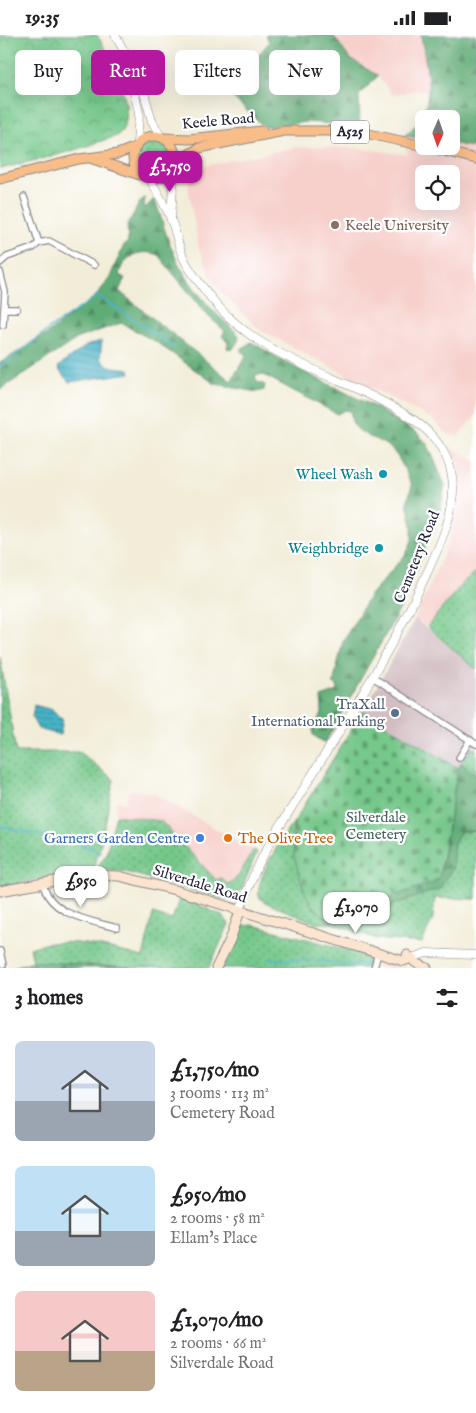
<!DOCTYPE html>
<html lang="en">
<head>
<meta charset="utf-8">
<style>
  body { margin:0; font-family:"IM FELL English",serif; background:#f6f6f6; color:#202124; height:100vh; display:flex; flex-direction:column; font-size:19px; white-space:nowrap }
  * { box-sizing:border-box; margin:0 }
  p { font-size:16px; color:#757577 }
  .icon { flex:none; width:28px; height:28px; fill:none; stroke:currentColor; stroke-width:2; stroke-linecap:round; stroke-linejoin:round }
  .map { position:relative; height:933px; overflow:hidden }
  .drawer { display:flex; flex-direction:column; background:#fff; flex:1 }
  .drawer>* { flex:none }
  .guide { position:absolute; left:15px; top:15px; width:446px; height:45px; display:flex; gap:10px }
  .needle { width:32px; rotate:182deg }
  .controls { position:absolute; left:415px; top:75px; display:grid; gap:10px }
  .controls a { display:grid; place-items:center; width:45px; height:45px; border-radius:8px; background:#fff; box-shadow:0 5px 20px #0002; font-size:25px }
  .price { position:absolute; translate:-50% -42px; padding:0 11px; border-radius:10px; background:#fff; color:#222; font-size:16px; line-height:32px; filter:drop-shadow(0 1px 2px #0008) }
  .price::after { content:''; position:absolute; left:50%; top:30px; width:15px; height:11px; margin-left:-8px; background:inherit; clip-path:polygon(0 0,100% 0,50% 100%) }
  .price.current { background:#b5179e; color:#fff }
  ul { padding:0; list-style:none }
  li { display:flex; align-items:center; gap:15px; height:125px; padding:0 15px }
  li span { display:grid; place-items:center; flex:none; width:140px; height:100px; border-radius:8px; color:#555 }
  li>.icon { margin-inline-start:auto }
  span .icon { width:60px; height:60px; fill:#fffc; stroke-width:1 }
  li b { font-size:21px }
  h2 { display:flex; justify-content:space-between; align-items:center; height:60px; padding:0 15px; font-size:21px }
  .chip { padding:0 18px; border-radius:8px; background:#fff; box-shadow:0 5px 20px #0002; font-size:18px; line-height:45px }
  .chip.current { background:#b5179e; color:#fff }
  .status { display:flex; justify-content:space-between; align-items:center; height:35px; padding:0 25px; background:#fff; direction:ltr }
  .status svg { height:14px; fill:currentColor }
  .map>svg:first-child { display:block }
  .built { fill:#f7d0cc; fill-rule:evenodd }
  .industrial { fill:#d2bec3 }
  .grass { fill:url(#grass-dots); stroke:#4c7462 }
  .forest { fill:url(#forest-firs); stroke:#416758 }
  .cemetery { fill:url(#cemetery-stones); stroke:#4c7462 }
  .park { fill:url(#park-crowns); stroke:#4c7462 }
  .water { fill:url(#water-rules); stroke:#346a80 }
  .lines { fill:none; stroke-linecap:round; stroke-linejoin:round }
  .stream { stroke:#47b2c6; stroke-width:2 }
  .minor-casing { stroke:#8a888a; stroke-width:8 }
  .tertiary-casing { stroke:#8a888a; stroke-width:9 }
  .secondary-casing { stroke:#8a888a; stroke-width:11 }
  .primary-casing { stroke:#8a888a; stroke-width:11 }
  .minor { stroke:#fff; stroke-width:5.5 }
  .tertiary { stroke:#fff; stroke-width:8 }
  .secondary { stroke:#fce5d0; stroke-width:9 }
  .primary { stroke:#f8bd89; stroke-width:9 }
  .education-dot { fill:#8d6e63; stroke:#fff; stroke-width:2 }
  .culture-dot { fill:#0f9aa8; stroke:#fff; stroke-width:2 }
  .service-dot { fill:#5c6f8a; stroke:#fff; stroke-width:2 }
  .shop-dot { fill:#3f7fe0; stroke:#fff; stroke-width:2 }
  .food-dot { fill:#e8710a; stroke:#fff; stroke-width:2 }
  .labels { text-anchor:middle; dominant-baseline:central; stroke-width:4.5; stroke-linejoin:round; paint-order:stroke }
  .shield { fill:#fff; stroke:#646476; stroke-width:1 }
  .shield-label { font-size:14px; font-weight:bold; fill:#22223b }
  .street-label { font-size:15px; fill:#22223b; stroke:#fff }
  .education-label { font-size:15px; fill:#785e54; stroke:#fff; text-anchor:start }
  .culture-label { font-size:15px; fill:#0d838f; stroke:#fff; text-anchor:end }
  .service-label { font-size:15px; fill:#4e5e75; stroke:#fff; text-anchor:end }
  .park-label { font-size:15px; fill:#43645b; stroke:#fff }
  .shop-label { font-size:15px; fill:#366cbe; stroke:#fff; text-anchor:end }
  .food-label { font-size:15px; fill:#c56008; stroke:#fff; text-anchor:start }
</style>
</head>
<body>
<div class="status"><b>19:35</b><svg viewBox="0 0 49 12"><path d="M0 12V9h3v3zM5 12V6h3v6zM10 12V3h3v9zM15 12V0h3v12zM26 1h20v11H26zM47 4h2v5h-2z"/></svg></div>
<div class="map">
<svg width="476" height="933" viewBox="0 0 476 933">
  <defs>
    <pattern id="grass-dots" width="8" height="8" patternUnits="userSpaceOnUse" patternTransform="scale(1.25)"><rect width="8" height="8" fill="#75c78a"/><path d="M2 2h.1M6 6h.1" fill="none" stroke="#60a172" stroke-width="1.8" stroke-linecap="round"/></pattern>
    <pattern id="forest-firs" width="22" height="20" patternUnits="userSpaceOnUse" patternTransform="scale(1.25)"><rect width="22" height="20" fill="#60ac76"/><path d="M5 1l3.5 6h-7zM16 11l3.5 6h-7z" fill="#4f8c62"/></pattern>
    <pattern id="cemetery-stones" width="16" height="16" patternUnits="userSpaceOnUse" patternTransform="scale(1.25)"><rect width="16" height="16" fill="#75c78a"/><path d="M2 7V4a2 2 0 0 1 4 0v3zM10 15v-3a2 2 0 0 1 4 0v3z" fill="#60a172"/></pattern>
    <pattern id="park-crowns" width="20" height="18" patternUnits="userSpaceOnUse" patternTransform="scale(1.25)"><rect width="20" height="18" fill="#75c78a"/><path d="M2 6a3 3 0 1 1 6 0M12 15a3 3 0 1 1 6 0" fill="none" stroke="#60a172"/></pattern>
    <pattern id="water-rules" width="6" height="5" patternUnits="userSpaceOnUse" patternTransform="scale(1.25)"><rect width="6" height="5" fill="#47b2c6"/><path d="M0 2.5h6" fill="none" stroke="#3b90a2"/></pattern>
  </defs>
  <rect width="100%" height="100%" fill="#fff"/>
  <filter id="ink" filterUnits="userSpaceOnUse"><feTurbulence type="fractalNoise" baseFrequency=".02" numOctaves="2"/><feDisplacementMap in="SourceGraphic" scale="10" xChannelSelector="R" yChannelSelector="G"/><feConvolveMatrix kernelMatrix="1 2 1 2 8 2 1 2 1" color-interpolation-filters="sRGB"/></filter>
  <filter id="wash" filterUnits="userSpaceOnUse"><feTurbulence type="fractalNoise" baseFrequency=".0096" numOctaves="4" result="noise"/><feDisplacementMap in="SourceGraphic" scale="20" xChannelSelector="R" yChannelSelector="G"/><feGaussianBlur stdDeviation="1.12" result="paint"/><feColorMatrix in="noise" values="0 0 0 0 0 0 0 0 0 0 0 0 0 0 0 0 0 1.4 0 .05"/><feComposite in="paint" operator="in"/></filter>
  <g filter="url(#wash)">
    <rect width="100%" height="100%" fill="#f2edd8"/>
    <g class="built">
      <path d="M333,0H476V380L458,402L445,397L432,384L260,295L223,259L209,238L199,214L188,152L190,143L204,131L297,112L357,113L408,120L404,101L416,91L424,79L429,57L416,55L392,60L378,41L349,23ZM424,84H451V111H424ZM424,139H451V166H424Z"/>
      <polygon points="450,411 476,427 476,537 461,550 427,592 415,584 446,513 461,466 460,435"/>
      <polygon points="129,755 153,758 253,815 238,842 228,849 217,846 154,784 116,780 116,766 126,768"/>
      <polygon points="386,928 408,932 410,933 378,933 379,929"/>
    </g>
    <polygon class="industrial" points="415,584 476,634 476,714 471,714 458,733 363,676"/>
    <g class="grass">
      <circle cx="154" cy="122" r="16"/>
      <polygon points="476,537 476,634 427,592 461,550"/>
      <path d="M0,622L16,717H80L114,745C106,775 105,807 92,834L0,852Z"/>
      <polygon points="471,714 476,714 476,740 461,728"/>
      <polygon points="116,780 161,786 216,845 221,843 228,849 238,842 253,815 257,817 241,856 227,865 126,837 97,833 106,819"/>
      <path d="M294,787L292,804L312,871L332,888L339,879L347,886L439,854L452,834L454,807L461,796H476V864L435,863L433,883L422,908L377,904L332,888H316L264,867C262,865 260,864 259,861C254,847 284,798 294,787Z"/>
      <path d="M180,861L223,881L229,889L209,933H131L33,926L30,913C66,899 108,914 143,922L153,879L172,885Z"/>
      <polygon points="252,890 365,919 372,927 370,933 221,933 243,891"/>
    </g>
    <g class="forest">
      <polygon points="266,0 333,0 349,23 378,41 359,60 360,91 307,87 264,92 228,58 269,7"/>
      <path d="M421,0H476V113L451,108V84H424V102L418,103L404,101C440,73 427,40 421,0Z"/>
      <path d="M145,162L144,174L154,164C161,179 164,196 171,212C184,245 209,274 236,297L239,301L238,306L232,315L227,313L228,308L222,301L225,296L208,281L158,220C140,213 123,221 119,240L125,243L119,256L231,346L246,321L240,315L251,307L300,335L373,371L417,398L427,408L445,450L440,477L401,572L325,708L313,700V692L322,678L321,662L338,656L337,650L333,649L343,606L370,560L406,519L412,505V490L407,468L412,450C406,439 400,421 390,413C376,401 349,400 351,377L345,375L337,379L262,339L255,341L257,347L265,350L264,355L257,357L215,349L156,307L121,288L78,303L0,355V328L47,299L97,260L109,244L124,210L128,207L127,189C135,180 136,169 145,162Z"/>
      <polygon points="461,728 476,740 476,796 461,796 454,807 452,834 439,854 347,886 341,882 345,883 353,865 441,836 458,733"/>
      <polygon points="33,926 130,933 131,933 10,933"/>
    </g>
    <polygon class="cemetery" points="363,676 458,733 439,843 431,848 365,871 353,866 345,883 339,879 332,888 312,871 305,858 294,822 294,787"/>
    <path class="park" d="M0,0H97C109,19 142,80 118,100C115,102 108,104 104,105C71,118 34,125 0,134Z"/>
    <g class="water">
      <path d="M100,306L102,307L100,323C109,335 117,331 129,334L130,338L69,347L58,334L59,331L86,311Z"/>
      <polygon points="34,670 53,675 63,685 60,700 38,694 32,683"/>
    </g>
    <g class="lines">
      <g class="stream">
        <polyline points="0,332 52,292 98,261 175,312"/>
        <polyline points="0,791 81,809 100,817"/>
        <polyline points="269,924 323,926 350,930 368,929"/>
      </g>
    </g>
  </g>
  <g filter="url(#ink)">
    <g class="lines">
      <g class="minor-casing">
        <g id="minor">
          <polyline points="24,162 39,208"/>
          <polyline points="0,228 7,222 33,213 39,208 49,206 94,230"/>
          <polyline points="0,237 5,257 3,290"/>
          <polyline points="6,274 17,274"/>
          <polyline points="374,643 476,709"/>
          <polyline points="459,723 470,705"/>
          <path d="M43,849C50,880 91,886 117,893"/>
          <polyline points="0,916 3,930"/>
          <polyline points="374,933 378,918"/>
        </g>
      </g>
      <g class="tertiary-casing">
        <g id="tertiary">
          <polyline points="115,0 129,25 137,33 152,86 161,102"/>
          <polyline points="129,25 129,34 139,78 137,109"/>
          <path d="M149,143C157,156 165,170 171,184C176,197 178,211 184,224C191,238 202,251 211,263C262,328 349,341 414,385C437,401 452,424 453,451C454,481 438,514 426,540C394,611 353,675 312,740C282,789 258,820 240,876"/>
          <polyline points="171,185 174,131"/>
          <polyline points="412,923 426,918 476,920"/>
        </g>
      </g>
      <g class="secondary-casing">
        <g id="secondary">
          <polyline points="0,856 88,840 119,841 175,855 403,926 412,923"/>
          <polyline points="407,920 416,928 427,933"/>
          <polyline points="216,933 230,905 240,876"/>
        </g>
      </g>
      <g class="primary-casing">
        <g id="primary">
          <circle cx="154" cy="122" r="21"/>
          <polyline points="165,103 189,104 262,96"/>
          <polyline points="424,111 476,124"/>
          <polyline points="90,123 140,140"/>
          <polyline points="175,128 199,113 284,96 343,96 369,99 424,111"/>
          <polyline points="0,144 79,124 118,119 136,112"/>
        </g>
      </g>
      <use href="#minor" class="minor"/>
      <use href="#tertiary" class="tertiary"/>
      <use href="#secondary" class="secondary"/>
      <use href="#primary" class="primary"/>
    </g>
  </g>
  <circle class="education-dot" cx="335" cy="190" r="5"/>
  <g class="culture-dot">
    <circle cx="383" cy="439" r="5"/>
    <circle cx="379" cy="513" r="5"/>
  </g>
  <circle class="service-dot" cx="395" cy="678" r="5"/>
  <circle class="shop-dot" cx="200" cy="803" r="5"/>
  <circle class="food-dot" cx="228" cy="803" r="5"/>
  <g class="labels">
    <rect class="shield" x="331" y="85.5" width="38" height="23" rx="4"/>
    <g class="shield-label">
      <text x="350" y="97">A525</text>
    </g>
    <g class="street-label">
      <text transform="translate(218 86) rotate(-5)">Keele Road</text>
      <text transform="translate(417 522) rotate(-68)">Cemetery Road</text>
      <text transform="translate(200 849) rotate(17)">Silverdale Road</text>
    </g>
    <g class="education-label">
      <text x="345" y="190">Keele University</text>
    </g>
    <g class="culture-label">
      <text x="373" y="439">Wheel Wash</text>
      <text x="369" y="513">Weighbridge</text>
    </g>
    <g class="service-label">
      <text x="385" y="669">TraXall<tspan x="385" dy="17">International Parking</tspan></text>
    </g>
    <g class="park-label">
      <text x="376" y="782">Silverdale<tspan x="376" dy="17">Cemetery</tspan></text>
    </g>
    <g class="shop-label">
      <text x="190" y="803">Garners Garden Centre</text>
    </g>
    <g class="food-label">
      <text x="238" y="803">The Olive Tree</text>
    </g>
  </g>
</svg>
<div class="controls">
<a><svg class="needle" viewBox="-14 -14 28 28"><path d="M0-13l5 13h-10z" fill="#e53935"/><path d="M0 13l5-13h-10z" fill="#757577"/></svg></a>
<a><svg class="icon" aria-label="locate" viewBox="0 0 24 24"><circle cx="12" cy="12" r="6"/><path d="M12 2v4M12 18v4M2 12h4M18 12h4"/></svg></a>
</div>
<b class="price current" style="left:170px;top:158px">£1,750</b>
<b class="price" style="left:81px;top:873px">£950</b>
<b class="price" style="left:356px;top:899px">£1,070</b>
<div class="guide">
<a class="chip">Buy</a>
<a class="chip current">Rent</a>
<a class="chip">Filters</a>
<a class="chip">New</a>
</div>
</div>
<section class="drawer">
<h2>3 homes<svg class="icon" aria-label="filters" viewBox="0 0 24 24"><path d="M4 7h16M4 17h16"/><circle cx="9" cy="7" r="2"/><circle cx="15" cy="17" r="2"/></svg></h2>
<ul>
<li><span style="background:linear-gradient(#c9d6e8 60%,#9aa5b1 0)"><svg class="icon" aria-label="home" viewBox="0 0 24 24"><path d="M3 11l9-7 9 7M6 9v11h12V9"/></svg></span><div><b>£1,750/mo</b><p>3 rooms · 113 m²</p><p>Cemetery Road</p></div></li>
<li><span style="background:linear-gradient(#bfe0f5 65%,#9aa5b1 0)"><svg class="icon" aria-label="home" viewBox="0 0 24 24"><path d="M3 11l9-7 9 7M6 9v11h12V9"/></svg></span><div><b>£950/mo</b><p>2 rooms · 58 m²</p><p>Ellam's Place</p></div></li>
<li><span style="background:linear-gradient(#f6c9c9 60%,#b9a48a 0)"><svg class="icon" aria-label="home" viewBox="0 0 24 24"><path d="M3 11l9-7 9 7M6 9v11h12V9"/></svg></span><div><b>£1,070/mo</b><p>2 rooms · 66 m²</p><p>Silverdale Road</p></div></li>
</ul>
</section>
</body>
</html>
